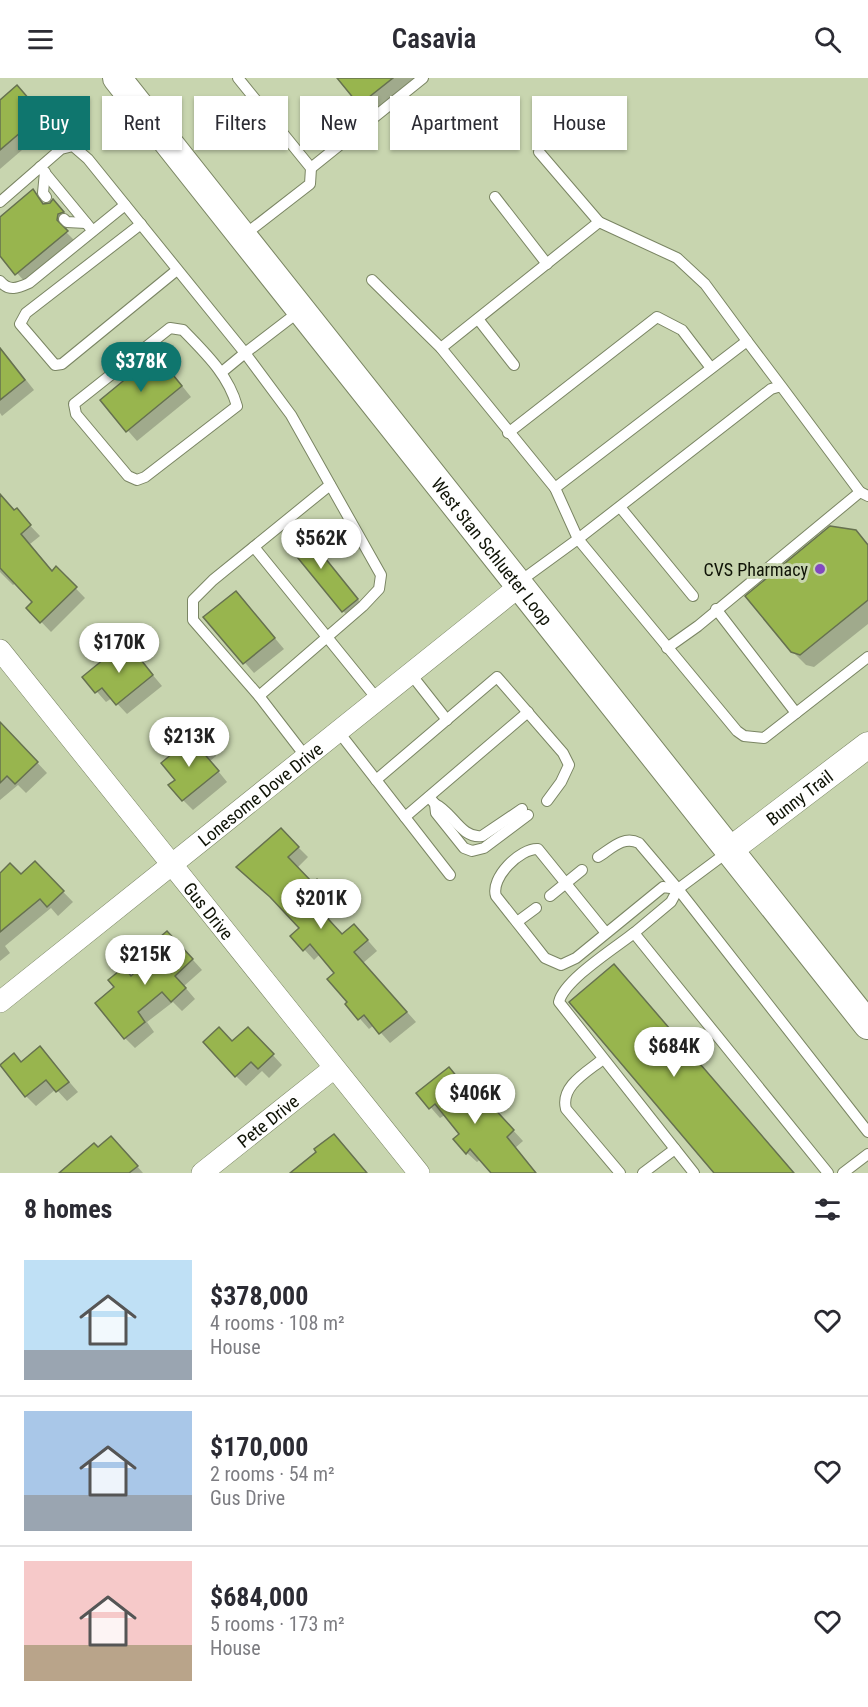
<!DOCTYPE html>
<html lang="en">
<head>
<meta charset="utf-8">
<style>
  body { margin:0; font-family:"Roboto Condensed",sans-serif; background:#f2f2f3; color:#2b2b33; height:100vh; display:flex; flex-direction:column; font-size:22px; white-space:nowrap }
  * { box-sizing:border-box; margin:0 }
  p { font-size:20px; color:#7c7c81 }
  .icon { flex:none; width:33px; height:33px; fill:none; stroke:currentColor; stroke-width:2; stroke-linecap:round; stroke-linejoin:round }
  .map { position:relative; height:1095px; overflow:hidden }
  .panel { display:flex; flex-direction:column; background:#fff; flex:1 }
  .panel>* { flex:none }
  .guide { position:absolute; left:18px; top:18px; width:832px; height:54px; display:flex; gap:12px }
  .price { position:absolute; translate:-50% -51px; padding:0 14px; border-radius:21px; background:#fff; color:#222; font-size:20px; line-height:39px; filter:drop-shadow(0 2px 3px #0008) }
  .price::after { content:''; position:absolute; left:50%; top:36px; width:18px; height:14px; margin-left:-9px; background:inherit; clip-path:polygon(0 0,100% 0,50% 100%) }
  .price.active { background:#0f766e; color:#fff }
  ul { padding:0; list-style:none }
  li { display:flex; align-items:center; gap:18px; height:150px; padding:0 24px }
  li+li { border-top:2px solid #e1e1e2 }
  li span { display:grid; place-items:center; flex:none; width:168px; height:120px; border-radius:0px; color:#555 }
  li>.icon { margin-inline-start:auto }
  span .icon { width:72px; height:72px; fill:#fffc; stroke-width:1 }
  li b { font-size:26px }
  h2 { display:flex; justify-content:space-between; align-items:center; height:72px; padding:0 24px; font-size:26px }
  .pill { padding:0 21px; border-radius:0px; background:#fff; box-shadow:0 2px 4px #0004; font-size:21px; line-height:54px }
  .pill.active { background:#0f766e; color:#fff }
  header { display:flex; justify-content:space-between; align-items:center; height:78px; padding:0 24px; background:#fff; font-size:27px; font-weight:600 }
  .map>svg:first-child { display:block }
  .shadow { fill:#0003 }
  .building { fill:#98b54e; stroke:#66714f; stroke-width:1.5 }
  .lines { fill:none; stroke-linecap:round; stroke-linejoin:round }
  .service-casing { stroke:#7a8563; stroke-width:12 }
  .minor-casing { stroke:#7a8563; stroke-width:22 }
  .tertiary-casing { stroke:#7a8563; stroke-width:27 }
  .secondary-casing { stroke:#7a8563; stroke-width:30 }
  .service { stroke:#fff; stroke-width:10 }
  .minor { stroke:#fff; stroke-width:21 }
  .tertiary { stroke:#fff; stroke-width:26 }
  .secondary { stroke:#fff; stroke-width:28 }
  .poi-dot { fill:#8249c0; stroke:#c8d5af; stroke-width:2 }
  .labels { text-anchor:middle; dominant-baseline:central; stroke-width:6; stroke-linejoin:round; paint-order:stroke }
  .street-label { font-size:18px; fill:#0f1306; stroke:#c8d5af }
  .poi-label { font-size:18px; fill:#0f1306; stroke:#c8d5af; text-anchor:end }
</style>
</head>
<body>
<header><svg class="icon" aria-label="menu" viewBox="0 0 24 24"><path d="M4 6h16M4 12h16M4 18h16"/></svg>Casavia<svg class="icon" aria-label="search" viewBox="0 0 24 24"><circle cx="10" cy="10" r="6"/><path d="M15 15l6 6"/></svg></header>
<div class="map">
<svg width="868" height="1095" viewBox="0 0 868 1095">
  <rect width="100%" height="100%" fill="#c8d5af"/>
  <g class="shadow">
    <polygon points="339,0 422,0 374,39"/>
    <polygon points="26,19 51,47 0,91 0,24"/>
    <polygon points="33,113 45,127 63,133 72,144 68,146 66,154 76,164 26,205 0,176 0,140"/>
    <polygon points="0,269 34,312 2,338 0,335"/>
    <polygon points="166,288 191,319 137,363 102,323"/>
    <polygon points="0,416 40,458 30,466 53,494 56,490 85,520 51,554 28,530 34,524 16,505 13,507 0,494"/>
    <polygon points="303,454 360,524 346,536 343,533"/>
    <polygon points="855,454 868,466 868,546 814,589 806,587 792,573"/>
    <polygon points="245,525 284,571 254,595 206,540"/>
    <polygon points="126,565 162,608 127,636 112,620 106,624 84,599"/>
    <polygon points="0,653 13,659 47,695 26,715 18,707 0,722"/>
    <polygon points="197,657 216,678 210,683 227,704 193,732 183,722 177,702"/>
    <polygon points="281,752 308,779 297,790 313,807 327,813 341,829 328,842 343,858 364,858 377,873 363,885 416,944 390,965 374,947 369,951 347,926 349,924 336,895 320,876 314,882 292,858 301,850"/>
    <polygon points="35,785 73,824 58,838 51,830 5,868 10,875 0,883 0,798 21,798"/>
    <polygon points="177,864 202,892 184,908 195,921 182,933 173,924 147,944 154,954 135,970 125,960 132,900"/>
    <polygon points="614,888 627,901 794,1095 716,1095"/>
    <polygon points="258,961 282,987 269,1000 262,993 246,1008 236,998 233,965"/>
    <polygon points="40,970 78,1014 67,1023 56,1011 36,1028 26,1018 22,985"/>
    <polygon points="418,1015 501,1039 523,1063 515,1070 536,1095 493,1095 481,1081 477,1084 467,1075 461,1056 445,1037 440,1040"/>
    <polygon points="121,1070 143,1095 60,1095 98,1071"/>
  </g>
  <g class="building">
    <polygon points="337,0 393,0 359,27"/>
    <polygon points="17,7 42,36 0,72 0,22"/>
    <polygon points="33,111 43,126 50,125 53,121 64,134 58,136 57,142 68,153 15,197 0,178 0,139"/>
    <polygon points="0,270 25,302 0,322"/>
    <polygon points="156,276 182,308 126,354 100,322"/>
    <polygon points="0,416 14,432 17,430 31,447 21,456 52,493 56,488 77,509 40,545 26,530 32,524 0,490"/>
    <polygon points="830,448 856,452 868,467 868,522 800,577 791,574 745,518"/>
    <polygon points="300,449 358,521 342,534 284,463"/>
    <polygon points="236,513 275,560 243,586 203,539"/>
    <polygon points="126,563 153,597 116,627 102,610 95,615 82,599"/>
    <polygon points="0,644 38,684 15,706 7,698 0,705"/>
    <polygon points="197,655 207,668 201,672 219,693 182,723 168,707 175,702 161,685"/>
    <polygon points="281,750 299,769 288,779 313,805 317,801 332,818 319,831 342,856 354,846 368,862 354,874 407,934 379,956 364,937 358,942 345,926 347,924 327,901 334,895 310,866 303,873 290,858 299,850 270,819 236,789"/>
    <polygon points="35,783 64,813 47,829 40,821 0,854 0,795 10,785 21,796"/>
    <polygon points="167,853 193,881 175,898 186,910 171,924 162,914 138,934 145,944 124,961 95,925 114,909 108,902 124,889 131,898 159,872 153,865"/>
    <polygon points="614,886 794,1095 714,1095 569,924"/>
    <polygon points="219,949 232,963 248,949 274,976 258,991 251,984 235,999 203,964"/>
    <polygon points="40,968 69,1004 56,1014 46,1002 25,1019 0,987 14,975 21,984"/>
    <polygon points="449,989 485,1033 491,1027 514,1052 507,1059 536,1095 491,1095 470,1071 466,1076 453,1061 459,1056 435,1026 429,1031 416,1015"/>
    <polygon points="334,1056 367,1095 290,1095 316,1074 314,1071"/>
    <polygon points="111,1058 138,1088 129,1095 59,1095 94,1065 98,1069"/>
  </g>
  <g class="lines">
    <g class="service-casing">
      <g id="service">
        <polyline points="238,0 311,90 310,106 243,158"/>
        <polyline points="539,74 599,144 677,180 705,206 747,263"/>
        <polyline points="40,89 92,152"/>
        <polyline points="311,90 423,0"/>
        <polyline points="45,94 43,115 46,119"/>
        <polyline points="495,119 547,186"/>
        <polyline points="0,124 61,71 73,68 88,81 245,275 222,294"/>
        <polyline points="64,141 67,144 86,145"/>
        <polyline points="141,146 26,235 20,246 55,287 62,286 177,192"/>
        <polyline points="372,202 441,270 555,410"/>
        <path d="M0,203C9,214 18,210 29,205L125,127"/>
        <polyline points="301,232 245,275 291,337 381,497 379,511 363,528 259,618 306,679"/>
        <polyline points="478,241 514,287"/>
        <path d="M170,250L183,252C205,275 228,296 237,328L145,399L137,402L128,398L76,336L74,326Z"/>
        <polyline points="441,270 599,144"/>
        <polyline points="781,308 747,263 555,410 578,461 771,311 781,308 860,414"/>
        <polyline points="508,355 657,239 682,252 711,290"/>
        <polyline points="620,429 693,518"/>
        <polyline points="254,469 378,622"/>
        <polyline points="519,504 578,461 737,653 744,658 764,660 868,579"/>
        <polyline points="716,531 796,635"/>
        <polyline points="667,570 698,548 860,414 868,418"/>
        <polyline points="410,595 447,642"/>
        <polyline points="259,618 193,542 193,522 213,502 330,407"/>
        <polyline points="338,653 450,797"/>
        <polyline points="376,702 497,599 563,675 569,687 561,704 547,723"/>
        <polyline points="429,719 435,726 436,735 464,770 472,773 484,770 528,737"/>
        <path d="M435,726C452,733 461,761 482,758L522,731"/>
        <polyline points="405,739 528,634"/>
        <polyline points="729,773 678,811 868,1054"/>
        <path d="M598,779C611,771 623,757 639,765L678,811"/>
        <polyline points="678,811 671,824 634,855 828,1095"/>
        <polyline points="550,818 582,792"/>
        <polyline points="517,844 536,830"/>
        <path d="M606,855L538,771C520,770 490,800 496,818L545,880L561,887L576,880L663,809L678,811"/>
        <path d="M634,855C615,870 564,902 559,924L694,1095"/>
        <path d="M603,981C587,994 560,1008 566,1031L620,1095"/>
        <polyline points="643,1095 675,1071"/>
        <polyline points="843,1095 868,1076"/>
      </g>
    </g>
    <g class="minor-casing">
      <g id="minor">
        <path id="s1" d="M0,572L419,1095"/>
        <path id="s2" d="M0,924L521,507"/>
        <path id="s3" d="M202,1095L334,990"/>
      </g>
    </g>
    <g class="tertiary-casing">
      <g id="tertiary">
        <path id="s4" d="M730,772L868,667"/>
      </g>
    </g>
    <g class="secondary-casing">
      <g id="secondary">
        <path id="s5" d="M117,0L868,947"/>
      </g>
    </g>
    <use href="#service" class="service"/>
    <use href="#minor" class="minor"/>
    <use href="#tertiary" class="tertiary"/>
    <use href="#secondary" class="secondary"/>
  </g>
  <circle class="poi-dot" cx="820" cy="491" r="6"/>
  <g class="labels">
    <g class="street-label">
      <text stroke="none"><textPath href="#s5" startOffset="604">West Stan Schlueter Loop</textPath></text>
      <text stroke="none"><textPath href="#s2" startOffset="333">Lonesome Dove Drive</textPath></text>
      <text stroke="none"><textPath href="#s4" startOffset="87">Bunny Trail</textPath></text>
      <text stroke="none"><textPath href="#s1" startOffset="334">Gus Drive</textPath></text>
      <text stroke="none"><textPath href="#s3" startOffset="84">Pete Drive</textPath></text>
    </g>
    <g class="poi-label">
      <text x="808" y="491">CVS Pharmacy</text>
    </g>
  </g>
</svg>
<b class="price active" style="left:141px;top:315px">$378K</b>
<b class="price" style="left:321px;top:492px">$562K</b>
<b class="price" style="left:119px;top:596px">$170K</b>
<b class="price" style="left:189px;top:690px">$213K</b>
<b class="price" style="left:321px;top:852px">$201K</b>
<b class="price" style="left:145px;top:908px">$215K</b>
<b class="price" style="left:674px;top:1000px">$684K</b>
<b class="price" style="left:475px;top:1047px">$406K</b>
<div class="guide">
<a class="pill active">Buy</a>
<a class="pill">Rent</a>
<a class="pill">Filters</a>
<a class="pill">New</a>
<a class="pill">Apartment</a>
<a class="pill">House</a>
</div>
</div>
<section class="panel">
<h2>8 homes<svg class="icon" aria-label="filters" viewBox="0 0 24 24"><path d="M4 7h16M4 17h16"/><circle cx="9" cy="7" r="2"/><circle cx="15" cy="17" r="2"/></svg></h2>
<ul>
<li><span style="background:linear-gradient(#bfe0f5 75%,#9aa5b1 0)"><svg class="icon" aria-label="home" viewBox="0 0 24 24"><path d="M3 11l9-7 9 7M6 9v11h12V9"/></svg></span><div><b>$378,000</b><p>4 rooms · 108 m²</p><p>House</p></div><svg class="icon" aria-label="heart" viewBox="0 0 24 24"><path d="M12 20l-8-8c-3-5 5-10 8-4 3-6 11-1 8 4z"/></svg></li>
<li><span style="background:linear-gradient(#a9c7e8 70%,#9aa5b1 0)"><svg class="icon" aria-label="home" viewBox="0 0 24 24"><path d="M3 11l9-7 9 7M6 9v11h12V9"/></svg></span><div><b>$170,000</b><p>2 rooms · 54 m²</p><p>Gus Drive</p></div><svg class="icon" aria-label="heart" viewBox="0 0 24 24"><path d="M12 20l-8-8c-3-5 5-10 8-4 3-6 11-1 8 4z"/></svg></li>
<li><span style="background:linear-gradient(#f6c9c9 70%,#b9a48a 0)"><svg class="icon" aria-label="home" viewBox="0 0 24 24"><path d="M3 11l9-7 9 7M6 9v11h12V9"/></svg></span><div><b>$684,000</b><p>5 rooms · 173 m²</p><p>House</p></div><svg class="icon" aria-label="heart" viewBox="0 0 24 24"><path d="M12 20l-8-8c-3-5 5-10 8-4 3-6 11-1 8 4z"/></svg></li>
</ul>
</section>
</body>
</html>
